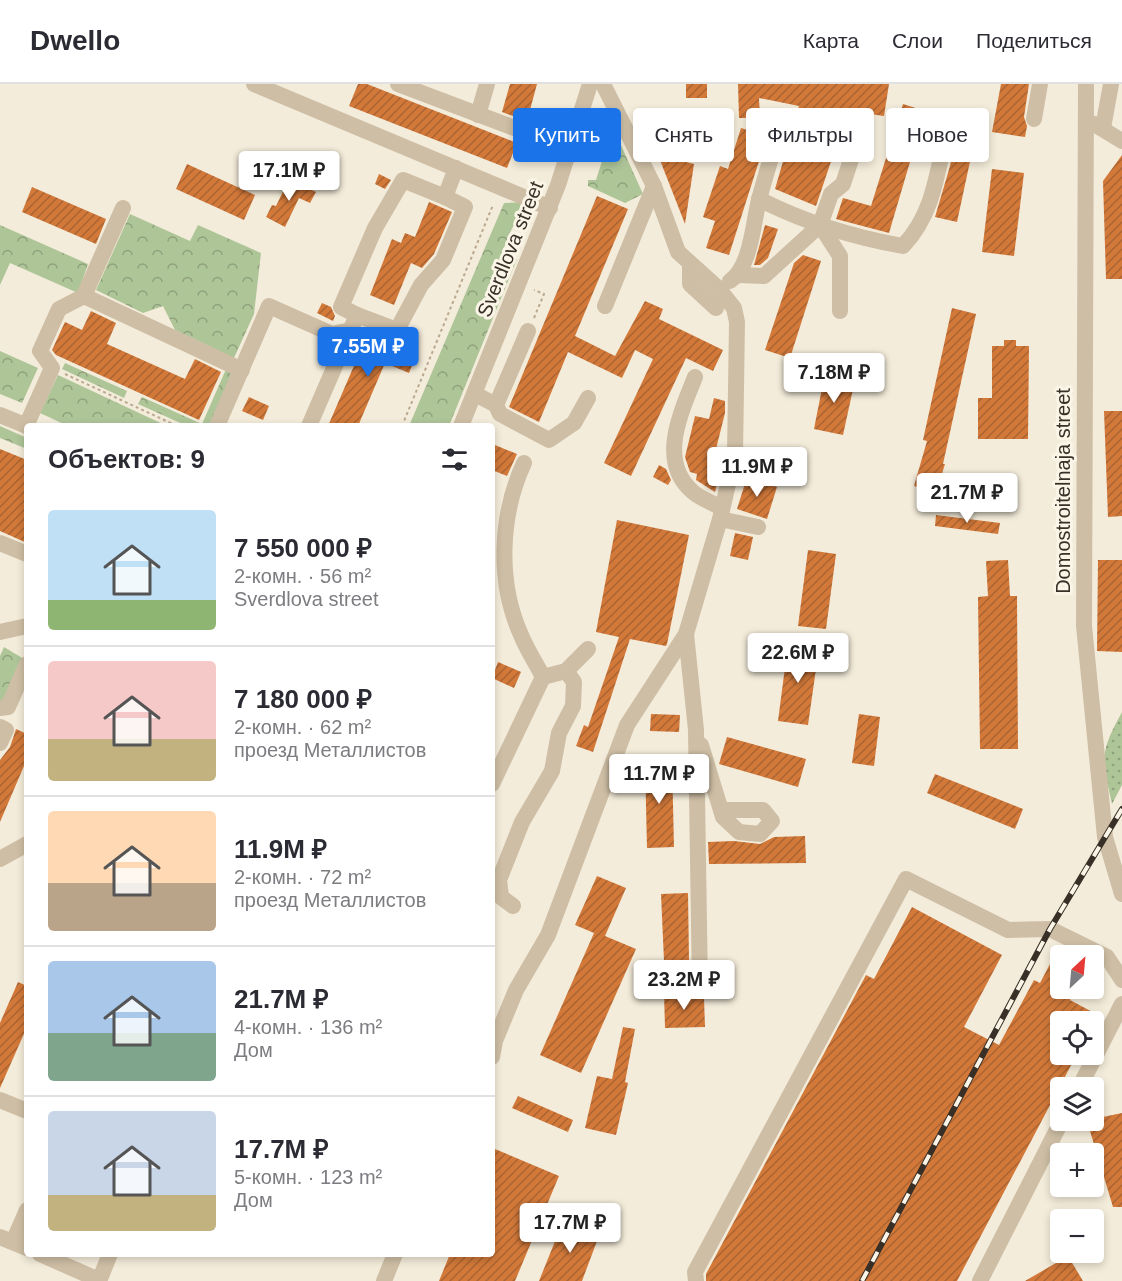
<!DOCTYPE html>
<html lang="ru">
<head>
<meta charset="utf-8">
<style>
  body { margin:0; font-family:Arial,sans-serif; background:#f2f2f3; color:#2b2b33; height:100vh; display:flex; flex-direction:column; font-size:22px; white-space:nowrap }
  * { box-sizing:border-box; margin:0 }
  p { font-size:20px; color:#7c7c81 }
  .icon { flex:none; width:33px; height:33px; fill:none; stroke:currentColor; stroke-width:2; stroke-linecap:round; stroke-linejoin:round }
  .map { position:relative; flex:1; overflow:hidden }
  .panel { position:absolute; left:24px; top:339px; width:471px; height:834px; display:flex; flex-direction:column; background:#fff; border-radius:6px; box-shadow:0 3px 9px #0003 }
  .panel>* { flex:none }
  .hud { position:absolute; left:513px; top:24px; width:519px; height:54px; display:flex; gap:12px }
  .needle { width:39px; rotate:26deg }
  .tools { position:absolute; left:1050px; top:861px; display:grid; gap:12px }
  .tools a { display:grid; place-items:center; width:54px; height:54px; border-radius:6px; background:#fff; box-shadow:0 3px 9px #0003; font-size:30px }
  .price { position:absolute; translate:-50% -51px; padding:0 14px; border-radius:6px; background:#fff; color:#222; font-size:20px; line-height:39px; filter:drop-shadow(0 2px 3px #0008) }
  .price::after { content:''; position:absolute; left:50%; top:36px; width:18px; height:14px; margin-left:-9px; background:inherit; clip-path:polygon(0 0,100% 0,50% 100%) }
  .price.active { background:#1a73e8; color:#fff }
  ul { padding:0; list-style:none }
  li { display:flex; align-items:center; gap:18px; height:150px; padding:0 24px }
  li+li { border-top:2px solid #e1e1e2 }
  li span { display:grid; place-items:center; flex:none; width:168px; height:120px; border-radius:6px; color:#555 }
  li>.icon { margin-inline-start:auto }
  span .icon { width:72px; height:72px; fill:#fffc; stroke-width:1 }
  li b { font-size:26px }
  h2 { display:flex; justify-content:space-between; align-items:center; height:72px; padding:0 24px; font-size:26px }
  .pill { padding:0 21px; border-radius:6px; background:#fff; box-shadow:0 3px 9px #0003; font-size:21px; line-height:54px }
  .pill.active { background:#1a73e8; color:#fff }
  header { display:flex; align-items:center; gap:36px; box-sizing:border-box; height:84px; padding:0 30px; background:#fff; border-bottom:2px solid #e1e1e2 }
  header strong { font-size:28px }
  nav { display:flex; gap:33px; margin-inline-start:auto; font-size:21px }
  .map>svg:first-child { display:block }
  .grass { fill:url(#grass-dots) }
  .forest { fill:url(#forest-crowns) }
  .building { fill:url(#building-hatch) }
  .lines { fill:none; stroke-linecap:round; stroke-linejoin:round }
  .path { stroke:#baa88f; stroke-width:2; stroke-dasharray:3 3; stroke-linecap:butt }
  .minor { stroke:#cebea5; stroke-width:16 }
  .rail-casing { stroke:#382f27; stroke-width:6 }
  .rail { stroke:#fbf5e7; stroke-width:4; stroke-dasharray:11; stroke-linecap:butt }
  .labels { text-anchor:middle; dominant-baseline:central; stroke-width:6; stroke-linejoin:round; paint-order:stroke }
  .street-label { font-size:20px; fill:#382f27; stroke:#fbf5e7 }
</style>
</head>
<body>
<header>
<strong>Dwello</strong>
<nav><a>Карта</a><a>Слои</a><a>Поделиться</a></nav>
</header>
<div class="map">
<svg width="1122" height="1197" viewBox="0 0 1122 1197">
  <defs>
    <pattern id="grass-dots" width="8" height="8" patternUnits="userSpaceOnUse" patternTransform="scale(1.5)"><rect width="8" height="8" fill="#aec598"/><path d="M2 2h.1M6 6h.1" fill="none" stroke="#8fa07c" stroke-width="1.8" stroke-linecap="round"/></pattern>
    <pattern id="forest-crowns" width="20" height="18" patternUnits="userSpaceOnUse" patternTransform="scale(1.5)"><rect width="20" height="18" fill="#aec598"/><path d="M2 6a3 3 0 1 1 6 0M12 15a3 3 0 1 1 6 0" fill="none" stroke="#8fa07c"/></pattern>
    <pattern id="building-hatch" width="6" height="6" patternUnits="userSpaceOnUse" patternTransform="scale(1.5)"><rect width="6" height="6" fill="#d2793a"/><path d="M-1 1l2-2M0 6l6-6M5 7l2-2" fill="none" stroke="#ab6431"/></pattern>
  </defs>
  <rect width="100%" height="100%" fill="#f4ecda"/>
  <path class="grass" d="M1122,628V701L1112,720C1102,674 1099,670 1122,628Z"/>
  <g class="forest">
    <polygon points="601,36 611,39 643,110 625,119 588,102 588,96 596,96 603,74 596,64"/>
    <polygon points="527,118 531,121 521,143 513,142 503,166 517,175 449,342 409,342 504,119"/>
    <polygon points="130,130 190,157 198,141 261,169 254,230 234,274 175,246 163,222 143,229 96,206"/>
    <polygon points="0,141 88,180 78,209 10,179 0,201"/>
    <polygon points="0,267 38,284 22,319 0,310"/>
    <polygon points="65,279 127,307 124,314 62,285"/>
    <polygon points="227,283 235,287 212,342 187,342 138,320 142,313 202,340"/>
    <polygon points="58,291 167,342 68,342 40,329"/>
    <polygon points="0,342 27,354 27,365 0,354"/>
    <polygon points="4,563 24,575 4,618 0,618 0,572"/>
  </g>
  <g class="building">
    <polygon points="358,0 367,0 517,59 507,84 349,22"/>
    <polygon points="510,0 537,0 527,37 502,28"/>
    <rect x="686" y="0" width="21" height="14"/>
    <polygon points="738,0 889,0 884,32 848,27 816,122 775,105 799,22 759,14 760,34 739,34"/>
    <polygon points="1001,0 1029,0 1024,33 1027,42 1025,53 992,48"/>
    <polygon points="903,20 925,27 889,149 836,135 843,114 871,122"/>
    <polygon points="954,40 977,45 957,138 935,133 950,82 956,51"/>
    <polygon points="741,44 767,52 729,171 706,164 715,137 703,133 720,82 728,85"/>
    <polygon points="658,71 694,80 685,140"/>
    <polygon points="1122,71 1122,195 1106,195 1103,97"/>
    <polygon points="187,80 255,111 244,136 176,105"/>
    <polygon points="992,85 1024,89 1014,172 982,168"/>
    <polygon points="379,90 391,96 385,105 375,100"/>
    <polygon points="289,95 316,108 310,119 299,114 285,143 266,133 272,121 276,122"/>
    <polygon points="32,103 106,135 96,160 22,128"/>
    <polygon points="597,112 628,125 575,252 615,272 645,217 663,225 659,235 723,266 713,287 686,274 631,392 604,379 653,275 635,266 622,294 568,268 539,338 509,323"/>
    <polygon points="429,118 452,128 434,170 422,184 411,179 394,221 370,211 392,155 401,159 405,149 415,153"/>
    <polygon points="765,141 778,145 768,174 760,181 754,181"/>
    <polygon points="803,171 821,177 790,274 765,266 794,179"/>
    <polygon points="322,219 331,223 335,232 333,237 317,229"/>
    <polygon points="952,224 976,230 943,380 945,380 936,409 914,402 927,357 923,356"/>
    <polygon points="91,227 116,239 107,260 185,295 195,275 221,288 199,336 56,271 52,266 65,238 82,246"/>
    <polygon points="369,247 395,256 393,262 416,272 409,289 385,279 358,342 328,342"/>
    <polygon points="1004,256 1016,256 1016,262 1029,262 1028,355 978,355 978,314 992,314 992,262 1004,262"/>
    <polygon points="825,289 855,296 843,351 814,345"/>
    <polygon points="249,313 269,322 263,336 242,327"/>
    <polygon points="714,314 725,317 725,329 714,373 723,375 715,408 696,396 697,390 690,388 685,373 695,332 709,335"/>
    <polygon points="1104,327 1122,327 1122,432 1108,433"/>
    <polygon points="495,361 517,370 507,392 492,386"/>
    <polygon points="0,365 27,376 27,459 0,447"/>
    <polygon points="659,381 666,385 671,396 668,401 653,393"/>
    <polygon points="747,393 777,403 767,435 737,425"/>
    <polygon points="936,431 1000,439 998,450 935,442"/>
    <polygon points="617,436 689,451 667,560 666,562 630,555 593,668 576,662 584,641 588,643 619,553 596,548"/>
    <polygon points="735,449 753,453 748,476 730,472"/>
    <polygon points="808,466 836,470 826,545 798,542"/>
    <polygon points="1008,476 1010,512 1017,512 1018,665 980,665 978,513 988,512 986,477"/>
    <polygon points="1098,476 1122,476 1122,568 1097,567"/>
    <polygon points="788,560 819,564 808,641 778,637"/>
    <polygon points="498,578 521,588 514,604 492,594"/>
    <polygon points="651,630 680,631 679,648 650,647"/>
    <polygon points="859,630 880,633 874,682 852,679"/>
    <polygon points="16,645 27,650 27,675 0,738 0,676 10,663"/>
    <polygon points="727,653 806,675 798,703 719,680"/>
    <polygon points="672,678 674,763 647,764 645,679"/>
    <polygon points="935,690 1023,725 1015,745 927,709"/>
    <polygon points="805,752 806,779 709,780 708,758 734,757 760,760 774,753"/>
    <polygon points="597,792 626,804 605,852 636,865 581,989 540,971 594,849 575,841"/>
    <polygon points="688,809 689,876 664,877 661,810"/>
    <polygon points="912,823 1002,871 964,943 999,961 1034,896 1040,899 1060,861 1080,872 1060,872 1060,904 1076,904 1070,916 1098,931 1095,938 1060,938 1060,970 1077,970 957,1197 706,1197 706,1190 866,891 874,895"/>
    <polygon points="18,898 27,902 27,943 0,1004 0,939"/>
    <polygon points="691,908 695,913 704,914 705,943 665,944 664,909"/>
    <polygon points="623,943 635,945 625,998 628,999 616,1051 585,1044 597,992 612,995"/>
    <polygon points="518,1012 573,1036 568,1048 512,1024"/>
    <polygon points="1122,1029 1122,1123 1113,1123 1090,1047 1098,1034"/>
    <polygon points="495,1065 559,1092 515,1197 439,1197 450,1170 492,1170 492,1071"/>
    <polygon points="564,1135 600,1149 582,1197 539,1197"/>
    <polygon points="1068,1172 1083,1197 1025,1197"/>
  </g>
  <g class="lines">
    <g class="path">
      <polyline points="534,234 544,210 534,206"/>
      <polyline points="65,290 177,342"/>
      <polyline points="402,342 493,121"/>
    </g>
    <g class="minor">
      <polyline points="254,0 550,124"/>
      <polyline points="398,0 517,45 573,60"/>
      <polyline points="1086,0 1084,542 1105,753 1122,810"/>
      <polyline points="478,31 487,0"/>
      <polyline points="1034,35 1040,0"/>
      <polyline points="1094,40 1122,57"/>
      <polyline points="1103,44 1111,0"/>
      <path d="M759,115C804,138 853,153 903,162C933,131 937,90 946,49"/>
      <polyline points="820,141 840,172 840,227"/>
      <polyline points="690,181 690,200 716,224"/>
      <polyline points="739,191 764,192 820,141 831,110 843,100 860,48"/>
      <path d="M730,197C752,182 753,136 760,112C767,85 776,59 784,32"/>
      <polyline points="84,212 123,124"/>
      <polyline points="605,222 654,102"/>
      <polyline points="357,231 341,223 375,144 403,96 445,113 456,84"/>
      <path d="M695,293C681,329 657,377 693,408C701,415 713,419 722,424"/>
      <polyline points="475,310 496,321 500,330 549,356 574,339 588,314"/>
      <polyline points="496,321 528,247"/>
      <polyline points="0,331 27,342"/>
      <polyline points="26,342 52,284 40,267 59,225 84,212 242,286"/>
      <polyline points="217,342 269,222 332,250 351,246"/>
      <polyline points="309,342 357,231 397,246 421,201 443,176 465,123 445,113"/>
      <polyline points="461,342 558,101 590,0"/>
      <polyline points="720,435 758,443"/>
      <polyline points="0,459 27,470"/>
      <polyline points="0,548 27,542"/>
      <polyline points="686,550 696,646 700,904"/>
      <polyline points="543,593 566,587 588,565"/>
      <polyline points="0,624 8,623 27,580"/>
      <polyline points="0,643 6,646 0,659"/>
      <polyline points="701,661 723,733 739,748 760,750 772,737 763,726 721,726"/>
      <path d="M492,700L543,593C536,579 527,566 521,551C497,498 500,431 524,379"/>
      <polyline points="0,775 27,760"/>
      <polyline points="513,822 501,813 499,796 522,738 552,687 559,649 573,622 574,598 566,587"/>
      <polyline points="492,973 495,957 516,906 548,851 627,641 686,550 720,435 735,370 737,238 734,224 719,205 678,168 654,102 603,0"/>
      <polyline points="1079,1004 1122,920"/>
      <polyline points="0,1016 27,1027"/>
      <polyline points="0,1153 27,1164"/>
      <polyline points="13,1158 27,1126"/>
      <polyline points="40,1170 99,1196"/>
      <polyline points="99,1197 110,1170"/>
      <polyline points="384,1197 395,1170"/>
      <polyline points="696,1197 695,1188 906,795 1008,846 1050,845 1107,873 1122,896"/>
      <polyline points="980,1197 1062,1036"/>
    </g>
    <g class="rail-casing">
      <polyline id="rail" points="862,1197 1050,845 1122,725"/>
    </g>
    <use href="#rail" class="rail"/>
  </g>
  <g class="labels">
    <g class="street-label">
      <text transform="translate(510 165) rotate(-68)">Sverdlova street</text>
      <text transform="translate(1063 407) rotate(-90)">Domostroitelnaja street</text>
    </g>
  </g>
</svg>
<div class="tools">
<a><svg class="needle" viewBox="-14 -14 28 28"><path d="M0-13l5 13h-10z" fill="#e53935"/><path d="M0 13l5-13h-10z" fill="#7c7c81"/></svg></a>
<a><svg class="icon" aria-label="locate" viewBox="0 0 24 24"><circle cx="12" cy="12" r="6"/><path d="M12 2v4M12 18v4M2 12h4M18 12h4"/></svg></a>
<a><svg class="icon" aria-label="layers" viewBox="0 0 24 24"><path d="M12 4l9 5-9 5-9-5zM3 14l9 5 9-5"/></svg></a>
<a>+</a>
<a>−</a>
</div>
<b class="price" style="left:289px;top:118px">17.1M ₽</b>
<b class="price active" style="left:368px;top:294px">7.55M ₽</b>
<b class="price" style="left:834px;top:320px">7.18M ₽</b>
<b class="price" style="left:757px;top:414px">11.9M ₽</b>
<b class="price" style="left:967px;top:440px">21.7M ₽</b>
<b class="price" style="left:798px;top:600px">22.6M ₽</b>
<b class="price" style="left:659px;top:721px">11.7M ₽</b>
<b class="price" style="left:684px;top:927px">23.2M ₽</b>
<b class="price" style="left:570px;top:1170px">17.7M ₽</b>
<div class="hud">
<a class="pill active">Купить</a>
<a class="pill">Снять</a>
<a class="pill">Фильтры</a>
<a class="pill">Новое</a>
</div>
<section class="panel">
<h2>Объектов: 9<svg class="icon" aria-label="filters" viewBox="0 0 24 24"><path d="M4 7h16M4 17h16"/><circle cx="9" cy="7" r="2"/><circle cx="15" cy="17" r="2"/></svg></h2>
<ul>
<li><span style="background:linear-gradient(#bfe0f5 75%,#8fb573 0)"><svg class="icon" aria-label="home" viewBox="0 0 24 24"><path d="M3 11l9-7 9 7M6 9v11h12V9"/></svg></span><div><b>7 550 000 ₽</b><p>2-комн. · 56 m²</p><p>Sverdlova street</p></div></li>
<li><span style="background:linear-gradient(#f6c9c9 65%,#c2b280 0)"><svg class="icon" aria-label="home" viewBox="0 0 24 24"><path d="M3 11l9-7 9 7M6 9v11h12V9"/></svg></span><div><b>7 180 000 ₽</b><p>2-комн. · 62 m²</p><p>проезд Металлистов</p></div></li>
<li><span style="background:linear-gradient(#ffd9b3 60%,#b9a48a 0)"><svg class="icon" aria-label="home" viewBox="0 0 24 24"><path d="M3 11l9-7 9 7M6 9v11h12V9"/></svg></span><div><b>11.9M ₽</b><p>2-комн. · 72 m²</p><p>проезд Металлистов</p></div></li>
<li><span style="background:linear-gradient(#a9c7e8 60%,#7fa58c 0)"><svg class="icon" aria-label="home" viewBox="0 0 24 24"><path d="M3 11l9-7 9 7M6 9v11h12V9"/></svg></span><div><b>21.7M ₽</b><p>4-комн. · 136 m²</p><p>Дом</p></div></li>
<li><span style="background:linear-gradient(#c9d6e8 70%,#c2b280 0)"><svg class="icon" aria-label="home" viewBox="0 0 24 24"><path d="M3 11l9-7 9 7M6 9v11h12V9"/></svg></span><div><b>17.7M ₽</b><p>5-комн. · 123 m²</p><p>Дом</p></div></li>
</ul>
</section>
</div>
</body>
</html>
